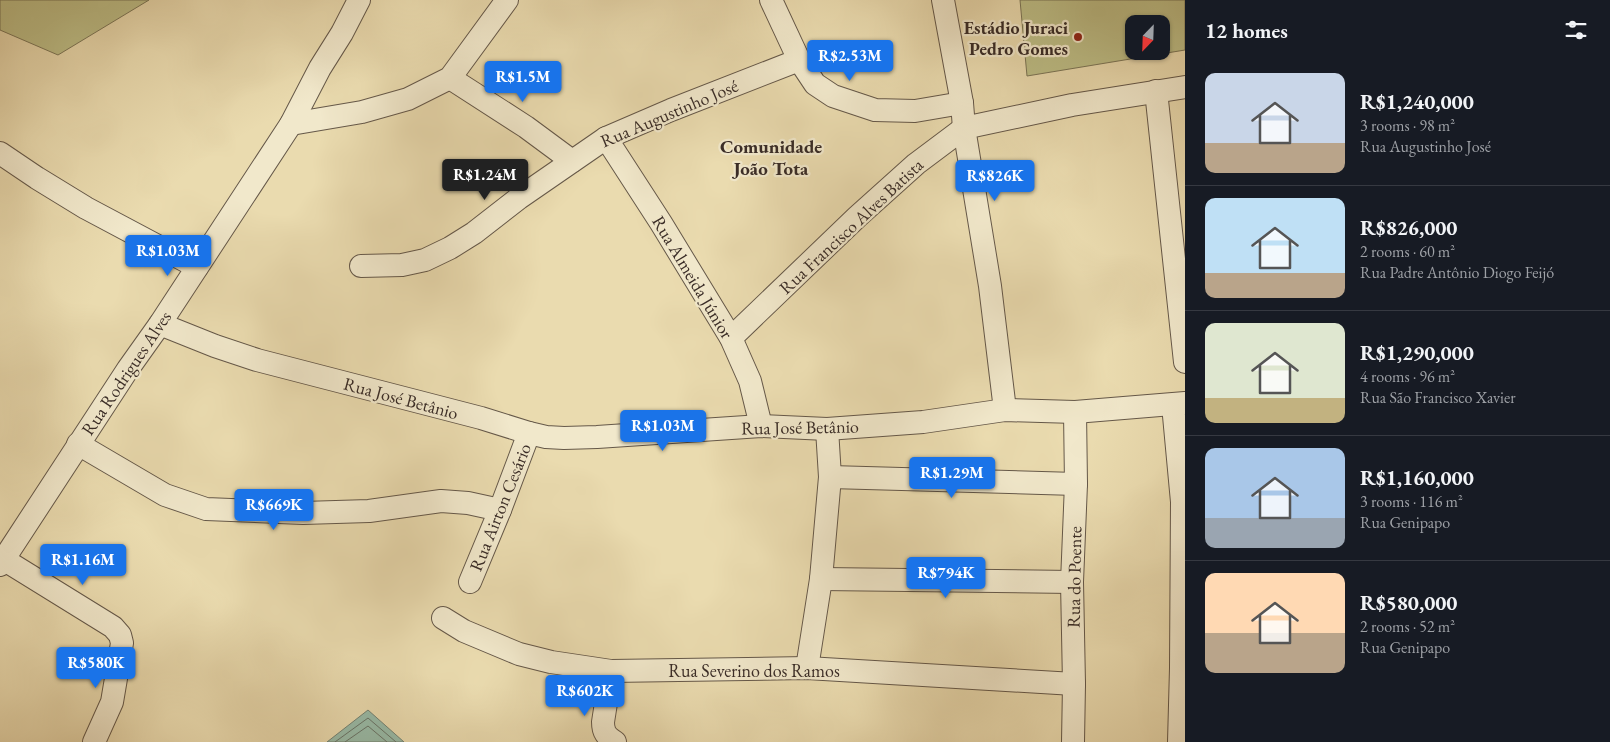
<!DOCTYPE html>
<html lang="en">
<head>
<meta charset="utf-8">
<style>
  body { margin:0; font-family:"EB Garamond",serif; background:#20242c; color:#f1f3f6; height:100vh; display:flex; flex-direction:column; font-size:19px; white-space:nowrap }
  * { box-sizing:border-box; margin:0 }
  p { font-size:16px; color:#9ea1a6 }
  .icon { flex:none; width:28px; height:28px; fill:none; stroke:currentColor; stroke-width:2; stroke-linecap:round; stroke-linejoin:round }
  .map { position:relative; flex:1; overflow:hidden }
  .sheet { display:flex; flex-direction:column; background:#171b24; width:425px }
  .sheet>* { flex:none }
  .needle { width:32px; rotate:203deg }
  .fabs { position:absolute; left:1125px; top:15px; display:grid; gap:10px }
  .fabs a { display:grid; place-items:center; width:45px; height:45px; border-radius:10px; background:#171b24; box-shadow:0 1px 4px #0004; font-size:25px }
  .price { position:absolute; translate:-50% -42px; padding:0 11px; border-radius:5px; background:#1a73e8; color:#fff; font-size:16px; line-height:32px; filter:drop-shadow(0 1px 2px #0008) }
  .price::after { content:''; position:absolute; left:50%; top:30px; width:15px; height:11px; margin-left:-8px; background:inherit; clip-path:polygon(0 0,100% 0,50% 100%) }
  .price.selected { background:#222; color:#fff }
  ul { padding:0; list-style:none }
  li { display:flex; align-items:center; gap:15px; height:125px; padding:0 20px }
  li+li { border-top:1px solid #363941 }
  li span { display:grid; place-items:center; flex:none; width:140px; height:100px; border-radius:10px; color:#555 }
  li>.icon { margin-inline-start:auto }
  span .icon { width:60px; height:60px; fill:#fffc; stroke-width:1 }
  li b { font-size:21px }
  h2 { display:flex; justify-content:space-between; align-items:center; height:60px; padding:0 20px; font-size:21px }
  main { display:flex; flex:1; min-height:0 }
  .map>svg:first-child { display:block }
  .green { fill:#bdbe87; stroke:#7b7557; fill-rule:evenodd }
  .water { fill:#98bba8; stroke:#728274 }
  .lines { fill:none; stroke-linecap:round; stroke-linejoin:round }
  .shore { stroke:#687468; stroke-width:1 }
  .street-casing { stroke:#655849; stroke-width:24 }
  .street { stroke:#f1e8cb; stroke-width:22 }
  .poi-dot { fill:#8f2418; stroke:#f1e8cb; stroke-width:2 }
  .labels { text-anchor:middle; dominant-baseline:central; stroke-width:4.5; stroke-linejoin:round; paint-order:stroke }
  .poi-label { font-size:18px; font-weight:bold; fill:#392c27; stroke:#f1e8cb; text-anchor:end }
  .street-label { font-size:18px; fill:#392c27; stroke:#f1e8cb }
  .neighbourhood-label { font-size:19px; font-weight:bold; fill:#392c27; stroke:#f1e8cb }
</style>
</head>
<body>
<main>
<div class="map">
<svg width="1185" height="742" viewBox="0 0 1185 742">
  <rect width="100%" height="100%" fill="#eadbaf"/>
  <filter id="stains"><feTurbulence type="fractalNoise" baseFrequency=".004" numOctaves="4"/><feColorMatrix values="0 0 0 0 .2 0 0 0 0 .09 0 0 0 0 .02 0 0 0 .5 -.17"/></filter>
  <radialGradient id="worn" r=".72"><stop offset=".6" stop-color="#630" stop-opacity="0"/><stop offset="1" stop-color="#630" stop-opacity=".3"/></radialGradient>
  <g class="green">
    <polygon points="0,0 149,0 58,55 0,30"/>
    <path d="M1020,0H1185V50L1027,76ZM1134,24H1161V51H1134Z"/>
  </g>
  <polygon class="water" points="368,710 404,742 327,742"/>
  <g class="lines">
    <g class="shore">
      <polyline points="335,742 368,718 396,742"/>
      <polyline points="345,742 368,726 387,742"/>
    </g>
    <g class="street-casing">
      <g id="street">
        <polyline points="771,0 799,60 815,84 833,96 875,110 915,111 962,103"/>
        <polyline points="943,0 962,103 964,128 990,286 1005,410"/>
        <polyline points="450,78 526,127 572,161"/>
        <polyline points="1156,91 1185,362"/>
        <polyline points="291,124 362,112 408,99 450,78 507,0"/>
        <polyline points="606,138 661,223 731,338 750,381 761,426"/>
        <polyline points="0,153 37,178 86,208 197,267"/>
        <polyline points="361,266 402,265 425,260 450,248 474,233 519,198 606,138 671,110 799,60"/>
        <polyline points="160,324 215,346 257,360 481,418 529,433 546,437 564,438 597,437 761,426 827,429 923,422 1005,410 1075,412 1185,403"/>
        <polyline points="731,338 857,217 916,164 964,128 1072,105 1185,87"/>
        <polyline points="1173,405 1182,502 1181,668 1179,742"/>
        <polyline points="78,444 165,495 206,509 303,513 369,511 441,501 468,503 500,510"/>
        <polyline points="830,477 1076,484"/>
        <polyline points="3,559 113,627 120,635 122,643 112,702 94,742"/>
        <polyline points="0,565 128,369 160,324 291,124 320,68 342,33 359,0"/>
        <polyline points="821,579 1072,582"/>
        <polyline points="470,582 500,510 529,433"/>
        <polyline points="443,618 464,631 519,654 551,662 611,671 807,668 1074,684"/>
        <polyline points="807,668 821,579 830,477 827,429"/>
        <path d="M611,671L603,722C603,732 606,736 615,742"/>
        <polyline points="1073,742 1074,684 1072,582 1076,484 1075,412"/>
      </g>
    </g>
    <use href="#street" class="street"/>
  </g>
  <circle class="poi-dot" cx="1078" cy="37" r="5"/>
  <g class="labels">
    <g class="poi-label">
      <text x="1068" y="27">Estádio Juraci<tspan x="1068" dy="21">Pedro Gomes</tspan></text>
    </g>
    <g class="street-label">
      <text transform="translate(669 113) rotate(-23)">Rua Augustinho José</text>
      <text transform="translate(851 226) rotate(-43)">Rua Francisco Alves Batista</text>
      <text transform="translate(693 277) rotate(59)">Rua Almeida Júnior</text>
      <text transform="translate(126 373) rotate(-56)">Rua Rodrigues Alves</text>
      <text transform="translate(401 398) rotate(15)">Rua José Betânio</text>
      <text transform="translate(800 427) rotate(-1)">Rua José Betânio</text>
      <text transform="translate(500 507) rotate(-68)">Rua Airton Cesário</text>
      <text transform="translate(1074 577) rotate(-89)">Rua do Poente</text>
      <text x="754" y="670">Rua Severino dos Ramos</text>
    </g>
    <g class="neighbourhood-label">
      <text x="771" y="146">Comunidade<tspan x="771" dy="22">João Tota</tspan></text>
    </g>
  </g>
  <rect width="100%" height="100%" filter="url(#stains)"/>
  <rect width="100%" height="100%" fill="url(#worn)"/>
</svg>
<div class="fabs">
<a><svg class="needle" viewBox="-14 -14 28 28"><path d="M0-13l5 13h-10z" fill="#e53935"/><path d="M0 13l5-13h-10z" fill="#9ea1a6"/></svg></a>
</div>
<b class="price" style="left:850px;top:82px">R$2.53M</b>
<b class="price" style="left:523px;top:103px">R$1.5M</b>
<b class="price selected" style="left:485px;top:201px">R$1.24M</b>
<b class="price" style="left:995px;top:202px">R$826K</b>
<b class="price" style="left:168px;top:277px">R$1.03M</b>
<b class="price" style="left:663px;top:452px">R$1.03M</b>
<b class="price" style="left:952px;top:499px">R$1.29M</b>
<b class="price" style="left:274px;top:531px">R$669K</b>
<b class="price" style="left:83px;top:586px">R$1.16M</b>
<b class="price" style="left:946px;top:599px">R$794K</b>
<b class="price" style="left:96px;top:689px">R$580K</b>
<b class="price" style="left:585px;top:717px">R$602K</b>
</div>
<section class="sheet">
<h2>12 homes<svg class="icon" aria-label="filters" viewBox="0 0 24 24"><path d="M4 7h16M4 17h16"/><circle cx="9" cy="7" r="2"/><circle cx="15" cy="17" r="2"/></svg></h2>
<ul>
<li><span style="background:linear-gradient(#c9d6e8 70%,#b9a48a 0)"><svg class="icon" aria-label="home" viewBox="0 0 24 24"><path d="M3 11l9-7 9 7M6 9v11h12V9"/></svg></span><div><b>R$1,240,000</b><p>3 rooms · 98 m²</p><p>Rua Augustinho José</p></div></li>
<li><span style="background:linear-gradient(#bfe0f5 75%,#b9a48a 0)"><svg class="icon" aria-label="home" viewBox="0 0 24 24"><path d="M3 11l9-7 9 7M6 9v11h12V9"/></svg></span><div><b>R$826,000</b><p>2 rooms · 60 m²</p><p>Rua Padre Antônio Diogo Feijó</p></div></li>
<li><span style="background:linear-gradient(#dfe7d0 75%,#c2b280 0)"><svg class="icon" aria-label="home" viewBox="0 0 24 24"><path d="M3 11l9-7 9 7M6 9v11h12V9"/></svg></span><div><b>R$1,290,000</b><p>4 rooms · 96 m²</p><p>Rua São Francisco Xavier</p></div></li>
<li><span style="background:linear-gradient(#a9c7e8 70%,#9aa5b1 0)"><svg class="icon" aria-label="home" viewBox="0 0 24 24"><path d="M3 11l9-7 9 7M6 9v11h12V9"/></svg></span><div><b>R$1,160,000</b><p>3 rooms · 116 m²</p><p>Rua Genipapo</p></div></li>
<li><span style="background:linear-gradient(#ffd9b3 60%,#b9a48a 0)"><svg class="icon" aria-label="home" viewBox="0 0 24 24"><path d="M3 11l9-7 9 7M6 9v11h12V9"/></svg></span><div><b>R$580,000</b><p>2 rooms · 52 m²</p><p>Rua Genipapo</p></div></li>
</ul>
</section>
</main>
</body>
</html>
